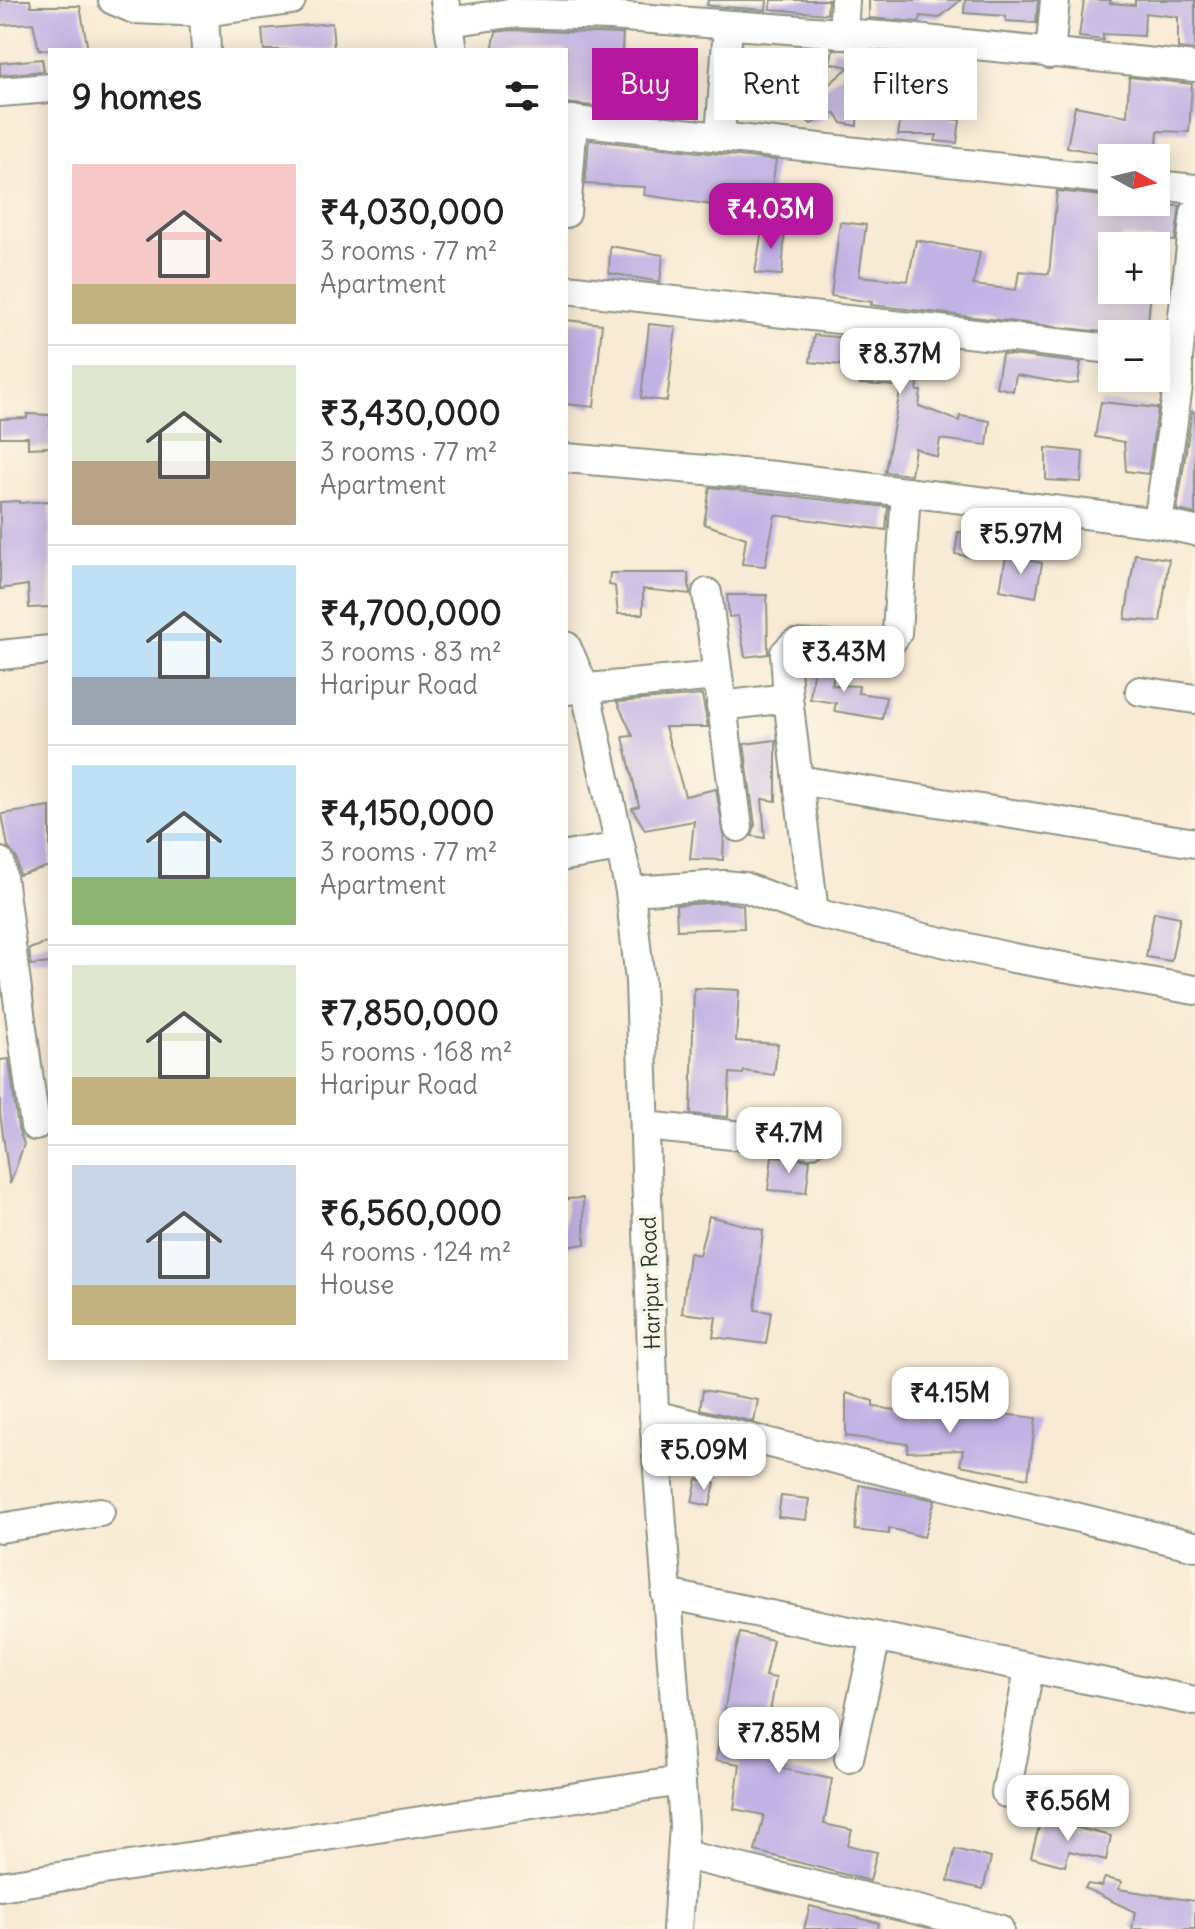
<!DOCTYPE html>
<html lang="en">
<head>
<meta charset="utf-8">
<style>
  body { margin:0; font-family:Delius,sans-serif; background:#f2f2f2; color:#222; height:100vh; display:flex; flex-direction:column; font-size:30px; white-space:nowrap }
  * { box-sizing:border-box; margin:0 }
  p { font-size:26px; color:#767676 }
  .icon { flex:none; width:44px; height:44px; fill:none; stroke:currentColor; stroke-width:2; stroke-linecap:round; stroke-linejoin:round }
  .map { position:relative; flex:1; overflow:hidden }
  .drawer { position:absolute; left:48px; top:48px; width:520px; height:1312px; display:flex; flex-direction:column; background:#fff; border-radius:0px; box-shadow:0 4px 20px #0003 }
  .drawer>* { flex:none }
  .guide { position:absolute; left:592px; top:48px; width:482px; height:72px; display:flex; gap:16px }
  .needle { width:52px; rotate:98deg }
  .tools { position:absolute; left:1098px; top:144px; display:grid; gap:16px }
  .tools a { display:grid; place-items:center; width:72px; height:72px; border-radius:0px; background:#fff; box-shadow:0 4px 20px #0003; font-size:40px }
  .price { position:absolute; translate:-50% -68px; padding:0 18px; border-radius:16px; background:#fff; color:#222; font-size:26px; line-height:52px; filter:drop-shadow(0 2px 4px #0008) }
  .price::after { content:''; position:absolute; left:50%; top:48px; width:24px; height:18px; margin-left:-12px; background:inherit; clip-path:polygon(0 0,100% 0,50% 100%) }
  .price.current { background:#b5179e; color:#fff }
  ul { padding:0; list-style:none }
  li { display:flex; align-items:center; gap:24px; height:200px; padding:0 24px }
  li+li { border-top:2px solid #e0e0e0 }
  li span { display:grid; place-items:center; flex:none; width:224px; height:160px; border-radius:0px; color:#555 }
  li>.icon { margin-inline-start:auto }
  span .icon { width:96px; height:96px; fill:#fffc; stroke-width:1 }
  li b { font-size:34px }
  h2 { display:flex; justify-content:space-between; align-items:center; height:96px; padding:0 24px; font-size:34px }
  .chip { padding:0 28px; border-radius:0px; background:#fff; box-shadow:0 4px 20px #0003; font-size:28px; line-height:72px }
  .chip.current { background:#b5179e; color:#fff }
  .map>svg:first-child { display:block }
  .building { fill:#c1b2e4 }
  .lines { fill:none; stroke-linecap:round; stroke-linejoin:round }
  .minor-casing { stroke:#8c9484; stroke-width:32 }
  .minor { stroke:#fff; stroke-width:28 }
  .labels { text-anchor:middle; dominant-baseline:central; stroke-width:8; stroke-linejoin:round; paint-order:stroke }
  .street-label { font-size:22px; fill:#1f3d34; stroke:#fcf5e5 }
</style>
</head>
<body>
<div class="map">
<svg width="1195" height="1929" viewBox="0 0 1195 1929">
  <rect width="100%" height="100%" fill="#fcf5e5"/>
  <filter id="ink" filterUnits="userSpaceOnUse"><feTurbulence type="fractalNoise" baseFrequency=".0125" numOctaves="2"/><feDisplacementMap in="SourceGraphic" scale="16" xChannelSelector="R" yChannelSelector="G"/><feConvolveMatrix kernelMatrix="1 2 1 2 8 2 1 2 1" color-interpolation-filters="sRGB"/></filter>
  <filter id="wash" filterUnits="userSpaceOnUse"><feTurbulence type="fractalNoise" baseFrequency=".006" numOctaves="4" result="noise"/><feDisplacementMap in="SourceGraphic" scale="32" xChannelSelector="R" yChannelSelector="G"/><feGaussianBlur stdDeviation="1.8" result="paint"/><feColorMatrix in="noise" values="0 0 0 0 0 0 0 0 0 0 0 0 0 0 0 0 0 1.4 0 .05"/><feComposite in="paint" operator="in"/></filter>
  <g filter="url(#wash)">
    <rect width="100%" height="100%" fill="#f8ead4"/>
    <g id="blocks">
      <g class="building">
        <polygon points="0,0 30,0 31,6 80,6 88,50 39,50 33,23 0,25"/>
        <polygon points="708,0 767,0 766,10 711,6 707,5"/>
        <polygon points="771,0 828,0 827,14 770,9"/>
        <polygon points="869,0 961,0 939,18 921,16 919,22 869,18"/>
        <polygon points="965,0 1038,0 1036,23 1006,21 1006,16 964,13"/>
        <polygon points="1084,0 1111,0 1110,3 1135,5 1135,0 1195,0 1195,50 1178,48 1178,17 1145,13 1144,36 1103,34 1103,40 1079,37"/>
        <polygon points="332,23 334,50 264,50 262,29"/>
        <polygon points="511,30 623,34 618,109 566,103 566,50 492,50 496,32"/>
        <polygon points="833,49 863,52 861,70 859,69 857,126 842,123 835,113 811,124 797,112 849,67 830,63"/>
        <polygon points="42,59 44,71 0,75 0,63"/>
        <polygon points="910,60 955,66 950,119 960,120 957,143 935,141 937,135 898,135"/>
        <polygon points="1129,77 1192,84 1189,132 1158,131 1156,158 1121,158 1067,147 1075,106 1127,116"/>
        <polygon points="589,140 776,160 768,213 644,195 645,187 585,184"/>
        <polygon points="1057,191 1112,197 1112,202 1180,206 1175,241 1122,236 1120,246 1112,246 1112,290 1151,290 1147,334 1119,334 871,305 872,302 831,296 840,222 866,225 859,276 908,281 916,240 980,252 973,285 1016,290 1019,271 1049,274"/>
        <polygon points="763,224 785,227 782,275 755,273"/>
        <polygon points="610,246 663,255 660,282 609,273"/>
        <polygon points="566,320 602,324 594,407 566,404"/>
        <polygon points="649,324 676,327 667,401 641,398"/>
        <polygon points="814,335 924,345 917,391 921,391 919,406 959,421 960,416 990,421 987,445 940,439 937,457 915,448 911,475 885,472 901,386 860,384 862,367 810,362"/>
        <polygon points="1002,354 1081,363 1078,383 1069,384 1016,375 1013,391 996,387"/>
        <polygon points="1101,402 1158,408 1148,474 1126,471 1124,442 1095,437"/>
        <polygon points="1192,411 1195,412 1195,514 1177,510"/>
        <polygon points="27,414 50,415 50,447 28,448 28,437 0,437 0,419 27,418"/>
        <polygon points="1046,448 1083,452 1081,482 1046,480"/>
        <polygon points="710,487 888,507 886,530 775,515 765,566 742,564 746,538 704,524"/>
        <polygon points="19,501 19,503 50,501 50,607 29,608 28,585 0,589 0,502"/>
        <polygon points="958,532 974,533 971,557 955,554"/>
        <polygon points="1135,554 1169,559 1160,622 1125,619"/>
        <polygon points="1006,556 1042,563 1036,597 1000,590"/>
        <polygon points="610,573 688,573 690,594 643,589 643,614 618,614 615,586 609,585"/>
        <polygon points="727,595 767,595 768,654 745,657 738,616 729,617"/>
        <polygon points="814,662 836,663 832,685 859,686 858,693 886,697 882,719 834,711 836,703 810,699"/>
        <polygon points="702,695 708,727 665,727 685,796 716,789 724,835 723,860 690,859 694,821 645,830 632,808 639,806 623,737 633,736 617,702"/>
        <polygon points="776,740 776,801 762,799 765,838 752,836 755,825 744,744"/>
        <polygon points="50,807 50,866 19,875 17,859 8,847 2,814"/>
        <polygon points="724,902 743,905 744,928 677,930 676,905"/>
        <polygon points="1154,912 1180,917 1171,961 1146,957"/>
        <polygon points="50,942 50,963 31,965 29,949"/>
        <polygon points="694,988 739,990 736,1041 778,1044 774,1075 744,1071 743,1074 730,1073 728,1117 691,1114"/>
        <polygon points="9,1059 18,1128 24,1144 10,1184 0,1114 0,1060"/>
        <polygon points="772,1156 810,1160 806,1193 768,1190"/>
        <polygon points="583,1198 585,1244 566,1247 566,1199"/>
        <polygon points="709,1216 763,1230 755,1310 771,1312 766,1344 713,1337 716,1317 682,1313 689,1253 699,1255"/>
        <polygon points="703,1390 758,1400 754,1422 700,1409"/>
        <polygon points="846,1393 873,1401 873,1406 907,1413 906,1419 969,1418 970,1410 1036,1418 1028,1478 960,1465 963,1450 907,1452 908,1444 846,1436"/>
        <polygon points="697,1479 715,1483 710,1506 692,1502"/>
        <polygon points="859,1485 935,1500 924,1537 889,1528 889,1534 855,1530"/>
        <polygon points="781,1496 809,1499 806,1520 778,1517"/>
        <polygon points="740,1633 773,1640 765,1676 776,1678 768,1723 790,1727 783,1769 832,1779 824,1824 852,1830 848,1845 877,1852 870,1881 755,1851 764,1815 734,1809 740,1764 716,1760 731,1671"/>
        <polygon points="1041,1819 1111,1836 1106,1860 1069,1851 1065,1866 1031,1857"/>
        <polygon points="955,1849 991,1858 983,1889 948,1881"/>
        <polygon points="1105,1878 1122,1882 1118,1889 1195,1901 1195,1929 1132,1929 1135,1912 1085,1888 1087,1884 1101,1886"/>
        <polygon points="810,1906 879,1923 878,1929 804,1929"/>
      </g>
    </g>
  </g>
  <g filter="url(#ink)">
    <use href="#blocks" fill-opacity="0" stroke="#8c9484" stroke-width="2"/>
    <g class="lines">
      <g class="minor-casing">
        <g id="minor">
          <polyline points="113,0 134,9 204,12"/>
          <polyline points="445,0 453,50"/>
          <polyline points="449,22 510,13 611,16 895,37 1195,67"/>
          <polyline points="843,35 845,0"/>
          <polyline points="206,50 204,12 291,0"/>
          <polyline points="1050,54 1055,0"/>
          <polyline points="0,92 50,88"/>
          <polyline points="566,120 1112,180"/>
          <polyline points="720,136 728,27"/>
          <polyline points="1156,185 1195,189"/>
          <polyline points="566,213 573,120"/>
          <polyline points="566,289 1112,349"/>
          <polyline points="566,458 775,476 1158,523 1195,531"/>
          <polyline points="1158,523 1178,386 1178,358 1195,213"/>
          <polyline points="707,593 738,827"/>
          <polyline points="566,646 585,688 630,891 640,981 654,1415 684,1826 677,1929"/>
          <polyline points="0,655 50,650"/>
          <polyline points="567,690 717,676"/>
          <polyline points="1140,691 1195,699"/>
          <polyline points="721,706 788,698"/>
          <polyline points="798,780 1195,843"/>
          <polyline points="566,856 620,847"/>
          <polyline points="0,862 35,1126"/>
          <polyline points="630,891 724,885 744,887 814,913 1013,958 1195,990"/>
          <path d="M814,913L788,698L785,653L794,644L874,648C886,647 891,643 897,633L906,492"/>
          <polyline points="645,1126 810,1143"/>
          <polyline points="654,1415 1195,1546"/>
          <polyline points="0,1528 100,1512"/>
          <polyline points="666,1594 1195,1701"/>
          <polyline points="849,1758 876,1637"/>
          <polyline points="1006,1793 1029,1669"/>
          <polyline points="684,1855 999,1929"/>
          <polyline points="0,1886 681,1781"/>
        </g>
      </g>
      <use href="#minor" class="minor"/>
    </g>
  </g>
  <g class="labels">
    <g class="street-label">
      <text transform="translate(650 1283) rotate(-92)">Haripur Road</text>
    </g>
  </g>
</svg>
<div class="tools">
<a><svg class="needle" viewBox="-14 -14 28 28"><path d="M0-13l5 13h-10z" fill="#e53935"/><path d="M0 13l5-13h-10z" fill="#767676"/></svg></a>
<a>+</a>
<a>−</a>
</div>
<b class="price current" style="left:771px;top:251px">₹4.03M</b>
<b class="price" style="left:900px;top:396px">₹8.37M</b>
<b class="price" style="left:1021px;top:576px">₹5.97M</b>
<b class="price" style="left:844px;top:694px">₹3.43M</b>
<b class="price" style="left:789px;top:1175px">₹4.7M</b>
<b class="price" style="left:950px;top:1435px">₹4.15M</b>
<b class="price" style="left:704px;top:1492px">₹5.09M</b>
<b class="price" style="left:779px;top:1775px">₹7.85M</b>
<b class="price" style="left:1068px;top:1843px">₹6.56M</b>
<div class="guide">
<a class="chip current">Buy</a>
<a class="chip">Rent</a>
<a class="chip">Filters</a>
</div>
<section class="drawer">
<h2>9 homes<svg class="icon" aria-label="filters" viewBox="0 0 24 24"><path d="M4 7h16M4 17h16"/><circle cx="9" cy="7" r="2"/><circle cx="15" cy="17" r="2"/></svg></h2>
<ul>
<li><span style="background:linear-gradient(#f6c9c9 75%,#c2b280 0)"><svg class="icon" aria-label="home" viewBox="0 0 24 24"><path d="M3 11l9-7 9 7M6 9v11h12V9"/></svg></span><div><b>₹4,030,000</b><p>3 rooms · 77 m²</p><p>Apartment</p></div></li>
<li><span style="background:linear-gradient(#dfe7d0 60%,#b9a48a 0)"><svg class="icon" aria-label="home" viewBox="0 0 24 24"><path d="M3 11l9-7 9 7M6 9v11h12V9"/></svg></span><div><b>₹3,430,000</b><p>3 rooms · 77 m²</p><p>Apartment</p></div></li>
<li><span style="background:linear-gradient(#bfe0f5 70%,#9aa5b1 0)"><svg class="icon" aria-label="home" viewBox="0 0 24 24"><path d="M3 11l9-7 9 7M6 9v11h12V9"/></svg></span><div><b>₹4,700,000</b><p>3 rooms · 83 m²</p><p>Haripur Road</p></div></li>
<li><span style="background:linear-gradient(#bfe0f5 70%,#8fb573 0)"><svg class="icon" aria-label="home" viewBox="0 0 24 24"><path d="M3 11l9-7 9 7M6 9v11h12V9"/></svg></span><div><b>₹4,150,000</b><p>3 rooms · 77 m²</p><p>Apartment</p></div></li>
<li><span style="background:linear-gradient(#dfe7d0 70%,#c2b280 0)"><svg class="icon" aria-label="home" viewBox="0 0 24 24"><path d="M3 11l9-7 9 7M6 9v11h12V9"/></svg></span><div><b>₹7,850,000</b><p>5 rooms · 168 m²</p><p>Haripur Road</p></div></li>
<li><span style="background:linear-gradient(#c9d6e8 75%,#c2b280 0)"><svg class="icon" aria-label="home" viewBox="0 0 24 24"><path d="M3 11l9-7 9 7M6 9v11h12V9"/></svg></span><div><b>₹6,560,000</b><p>4 rooms · 124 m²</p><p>House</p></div></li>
</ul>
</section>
</div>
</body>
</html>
